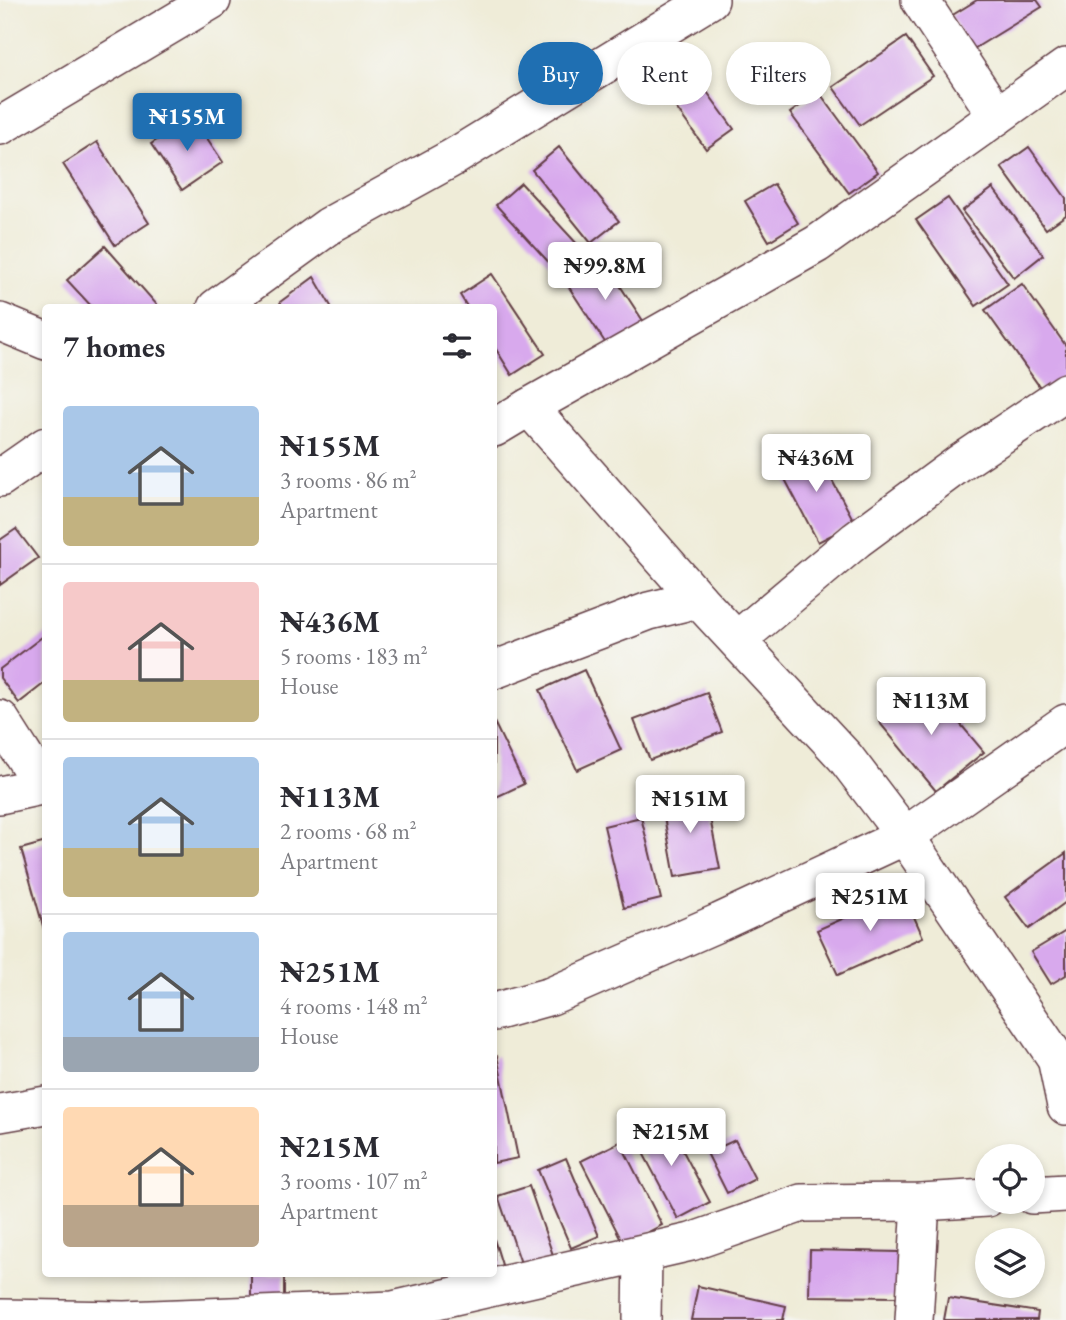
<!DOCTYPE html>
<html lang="en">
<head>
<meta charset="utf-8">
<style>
  body { margin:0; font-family:"EB Garamond",serif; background:#f7f7f7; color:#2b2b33; height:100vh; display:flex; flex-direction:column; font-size:26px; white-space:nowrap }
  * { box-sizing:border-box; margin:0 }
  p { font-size:23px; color:#7c7c81 }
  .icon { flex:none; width:38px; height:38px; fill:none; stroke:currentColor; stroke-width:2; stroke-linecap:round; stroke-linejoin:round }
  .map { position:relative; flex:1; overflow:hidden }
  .drawer { position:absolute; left:42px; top:304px; width:455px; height:973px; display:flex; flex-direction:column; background:#fff; border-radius:7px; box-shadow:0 4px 10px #0003 }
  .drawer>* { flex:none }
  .banner { position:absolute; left:518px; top:42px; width:443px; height:63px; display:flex; gap:14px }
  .fabs { position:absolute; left:975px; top:1144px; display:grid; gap:14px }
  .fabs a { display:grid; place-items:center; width:70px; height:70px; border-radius:50%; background:#fff; box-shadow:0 4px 10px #0003; font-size:35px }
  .price { position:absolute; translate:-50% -60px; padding:0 16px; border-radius:7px; background:#fff; color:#222; font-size:23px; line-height:46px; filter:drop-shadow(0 2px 4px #0008) }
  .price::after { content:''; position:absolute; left:50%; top:42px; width:21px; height:16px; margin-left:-10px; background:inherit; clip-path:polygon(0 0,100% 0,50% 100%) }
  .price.active { background:#1f6fb2; color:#fff }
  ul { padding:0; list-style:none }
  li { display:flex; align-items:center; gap:21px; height:175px; padding:0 21px }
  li+li { border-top:2px solid #e1e1e2 }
  li span { display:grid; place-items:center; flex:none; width:196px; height:140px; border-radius:7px; color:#555 }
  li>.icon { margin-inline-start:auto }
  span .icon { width:84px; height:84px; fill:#fffc; stroke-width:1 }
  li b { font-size:30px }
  h2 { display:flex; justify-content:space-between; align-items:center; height:84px; padding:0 21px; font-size:30px }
  .tag { padding:0 24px; border-radius:32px; background:#fff; box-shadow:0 4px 10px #0003; font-size:24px; line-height:63px }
  .tag.active { background:#1f6fb2; color:#fff }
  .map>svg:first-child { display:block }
  .building { fill:#d8a9ed }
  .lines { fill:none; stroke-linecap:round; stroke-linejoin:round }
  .minor-casing { stroke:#633e45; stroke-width:40 }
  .minor { stroke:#fff; stroke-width:37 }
</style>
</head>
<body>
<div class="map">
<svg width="1066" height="1320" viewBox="0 0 1066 1320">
  <rect width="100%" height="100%" fill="#f6f6f2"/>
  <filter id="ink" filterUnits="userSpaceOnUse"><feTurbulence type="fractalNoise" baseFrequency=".0143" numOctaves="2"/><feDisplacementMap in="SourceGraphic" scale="14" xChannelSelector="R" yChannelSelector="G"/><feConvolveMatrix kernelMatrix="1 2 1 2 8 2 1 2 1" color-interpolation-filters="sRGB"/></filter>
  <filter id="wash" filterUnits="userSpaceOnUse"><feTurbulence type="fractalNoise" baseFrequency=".00686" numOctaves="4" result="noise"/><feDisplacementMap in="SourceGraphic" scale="28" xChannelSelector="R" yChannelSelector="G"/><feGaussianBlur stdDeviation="1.57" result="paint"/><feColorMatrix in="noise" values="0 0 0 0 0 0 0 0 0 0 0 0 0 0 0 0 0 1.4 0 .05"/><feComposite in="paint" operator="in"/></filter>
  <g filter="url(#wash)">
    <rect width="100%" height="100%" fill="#efecd8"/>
    <g id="blocks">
      <g class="building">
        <polygon points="977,0 1037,0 1042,7 972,50 951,16"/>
        <polygon points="906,37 933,76 860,125 833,87"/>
        <polygon points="686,63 734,129 706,149 658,83"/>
        <polygon points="819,92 878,172 849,193 790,113"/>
        <polygon points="192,116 223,162 182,190 151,144"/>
        <polygon points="97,142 149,223 115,245 63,164"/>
        <polygon points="559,147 619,221 591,243 532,170"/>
        <polygon points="1029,147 1066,198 1066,215 1046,229 1001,167"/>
        <polygon points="521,183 579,246 555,269 496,205"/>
        <polygon points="774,184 798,223 769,241 745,201"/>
        <polygon points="993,188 1043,255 1014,278 962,211"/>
        <polygon points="948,198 1008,284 976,306 916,220"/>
        <polygon points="105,246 158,306 155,308 93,308 67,280"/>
        <polygon points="598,252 649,330 612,353 561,275"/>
        <polygon points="492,274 545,354 512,375 494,346 494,308 468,308 460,295"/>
        <polygon points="314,277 332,308 283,308 280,302"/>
        <polygon points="1022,284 1066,346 1066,373 1042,390 985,310"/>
        <polygon points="813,445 855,523 818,542 777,464"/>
        <polygon points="16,529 38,558 0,585 0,540"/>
        <polygon points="46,634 46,682 19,703 0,678 0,669"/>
        <polygon points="584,670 621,750 577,770 540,690"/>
        <polygon points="926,683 984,752 936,791 879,722"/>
        <polygon points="707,693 722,732 650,760 634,720"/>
        <polygon points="494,722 524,784 494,798"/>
        <polygon points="705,792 720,869 675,877 661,800"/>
        <polygon points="641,817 661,899 624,908 604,826"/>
        <polygon points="46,842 46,933 45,933 21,849"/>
        <polygon points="1066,853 1066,902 1029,929 1005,897"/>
        <polygon points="903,892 923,937 838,975 817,930"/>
        <polygon points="1066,931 1066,975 1051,984 1031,952"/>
        <polygon points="497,1056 518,1158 494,1163 494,1057"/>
        <polygon points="665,1117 710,1202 678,1219 633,1134"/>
        <polygon points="735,1140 755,1179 727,1193 707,1153"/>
        <polygon points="620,1142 662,1225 624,1245 581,1161"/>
        <polygon points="566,1158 599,1236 571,1248 538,1170"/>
        <polygon points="529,1186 554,1258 523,1269 498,1196"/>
        <polygon points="494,1239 502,1265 494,1268"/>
        <polygon points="810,1250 899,1252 898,1297 809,1296"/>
        <rect x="251" y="1274" width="33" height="25"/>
        <polygon points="698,1286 786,1306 783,1320 691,1320"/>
        <polygon points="948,1298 1038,1312 1037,1320 944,1320"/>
      </g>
    </g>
  </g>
  <g filter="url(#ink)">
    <use href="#blocks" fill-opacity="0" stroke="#633e45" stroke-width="2"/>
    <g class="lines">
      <g class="minor-casing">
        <g id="minor">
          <polyline points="920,0 997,116"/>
          <polyline points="1066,67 817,244 529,407 698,599 845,757 905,836 1056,1058 1066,1106"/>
          <polyline points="0,126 212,0"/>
          <polyline points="216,308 329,226 454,157 710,0"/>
          <polyline points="0,322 46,341"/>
          <polyline points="494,428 529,407"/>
          <polyline points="0,478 46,446"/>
          <polyline points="737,640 856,540 960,463 1066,392"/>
          <polyline points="494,670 649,611 698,599"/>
          <polyline points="0,719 42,785"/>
          <polyline points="0,795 46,785"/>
          <polyline points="494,1012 551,996 720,922 905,836 1066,723"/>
          <polyline points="0,1113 46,1105"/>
          <polyline points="1032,1195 1066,1193"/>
          <polyline points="0,1318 125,1320 393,1310 691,1242 802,1203 921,1202 987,1198"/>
          <polyline points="642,1320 643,1254"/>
          <polyline points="914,1320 921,1202"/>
        </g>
      </g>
      <use href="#minor" class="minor"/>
    </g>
  </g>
</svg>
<div class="fabs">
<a><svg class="icon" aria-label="locate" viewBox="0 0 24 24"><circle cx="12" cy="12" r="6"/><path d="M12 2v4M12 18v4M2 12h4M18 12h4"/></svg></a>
<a><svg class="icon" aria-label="layers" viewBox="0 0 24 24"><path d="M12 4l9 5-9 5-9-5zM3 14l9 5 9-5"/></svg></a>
</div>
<b class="price active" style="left:187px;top:153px">₦155M</b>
<b class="price" style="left:605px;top:302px">₦99.8M</b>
<b class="price" style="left:816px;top:494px">₦436M</b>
<b class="price" style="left:931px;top:737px">₦113M</b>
<b class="price" style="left:690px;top:835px">₦151M</b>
<b class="price" style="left:870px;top:933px">₦251M</b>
<b class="price" style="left:671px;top:1168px">₦215M</b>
<div class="banner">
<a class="tag active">Buy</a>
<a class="tag">Rent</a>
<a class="tag">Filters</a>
</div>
<section class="drawer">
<h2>7 homes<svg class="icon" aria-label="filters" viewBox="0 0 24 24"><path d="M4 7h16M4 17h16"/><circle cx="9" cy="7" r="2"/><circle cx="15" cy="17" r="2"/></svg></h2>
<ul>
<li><span style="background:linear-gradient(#a9c7e8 65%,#c2b280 0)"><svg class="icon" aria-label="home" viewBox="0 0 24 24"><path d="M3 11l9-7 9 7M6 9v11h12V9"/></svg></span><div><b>₦155M</b><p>3 rooms · 86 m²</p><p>Apartment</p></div></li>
<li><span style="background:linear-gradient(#f6c9c9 70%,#c2b280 0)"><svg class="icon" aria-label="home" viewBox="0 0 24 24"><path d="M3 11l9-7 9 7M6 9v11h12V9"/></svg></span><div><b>₦436M</b><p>5 rooms · 183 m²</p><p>House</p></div></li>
<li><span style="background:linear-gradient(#a9c7e8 65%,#c2b280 0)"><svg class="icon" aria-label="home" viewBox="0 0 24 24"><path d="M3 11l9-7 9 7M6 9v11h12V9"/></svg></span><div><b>₦113M</b><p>2 rooms · 68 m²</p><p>Apartment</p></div></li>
<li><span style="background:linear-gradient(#a9c7e8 75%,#9aa5b1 0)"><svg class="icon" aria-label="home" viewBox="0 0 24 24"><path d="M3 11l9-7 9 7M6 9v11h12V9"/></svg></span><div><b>₦251M</b><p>4 rooms · 148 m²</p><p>House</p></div></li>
<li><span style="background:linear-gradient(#ffd9b3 70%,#b9a48a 0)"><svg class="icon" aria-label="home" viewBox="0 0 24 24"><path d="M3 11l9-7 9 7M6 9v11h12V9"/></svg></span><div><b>₦215M</b><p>3 rooms · 107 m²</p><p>Apartment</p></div></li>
</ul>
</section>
</div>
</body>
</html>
